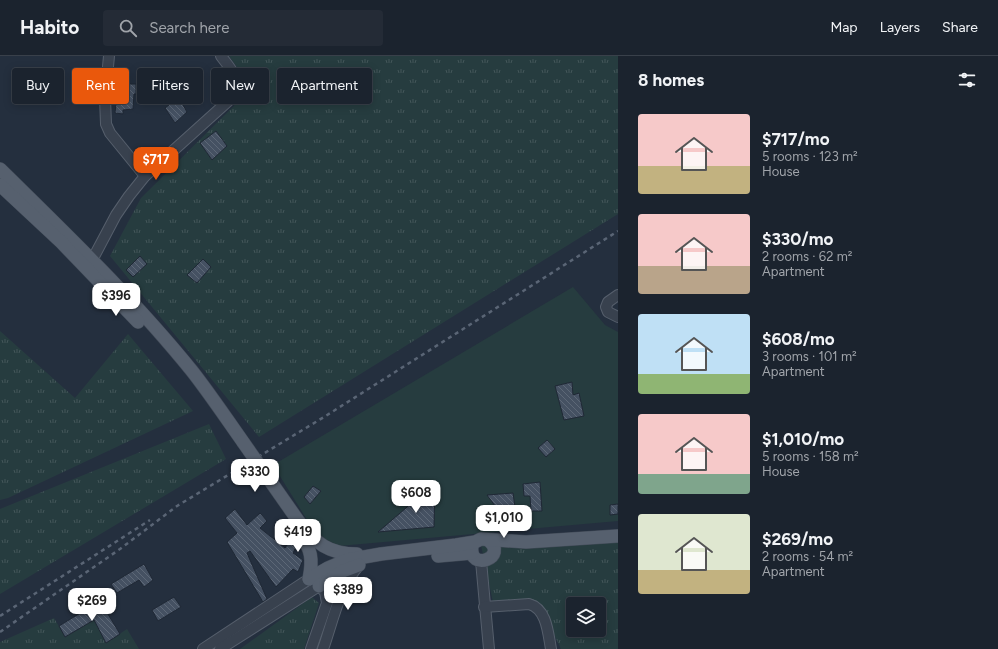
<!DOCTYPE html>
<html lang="en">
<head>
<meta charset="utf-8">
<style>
  body { margin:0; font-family:Figtree,sans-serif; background:#242b36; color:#f1f3f6; height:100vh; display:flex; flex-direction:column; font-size:15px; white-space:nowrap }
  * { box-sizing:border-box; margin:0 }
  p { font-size:13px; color:#a0a4aa }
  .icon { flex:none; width:22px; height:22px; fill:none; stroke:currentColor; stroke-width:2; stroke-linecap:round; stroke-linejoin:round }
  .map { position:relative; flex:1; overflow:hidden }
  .sheet { display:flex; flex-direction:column; background:#1b232e; width:380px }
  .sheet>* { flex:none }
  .guide { position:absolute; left:12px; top:12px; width:380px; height:36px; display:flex; gap:8px }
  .controls { position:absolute; left:566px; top:541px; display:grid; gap:8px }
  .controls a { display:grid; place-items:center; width:40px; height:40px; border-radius:4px; background:#1b232e; box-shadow:0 2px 10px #0003,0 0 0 1px #39404a; font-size:20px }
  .price { position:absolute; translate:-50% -34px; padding:0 9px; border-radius:8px; background:#fff; color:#222; font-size:13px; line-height:26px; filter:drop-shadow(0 1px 2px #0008) }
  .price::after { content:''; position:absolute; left:50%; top:24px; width:12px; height:9px; margin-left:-6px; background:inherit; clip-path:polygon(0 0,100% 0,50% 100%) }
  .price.active { background:#ea580c; color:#fff }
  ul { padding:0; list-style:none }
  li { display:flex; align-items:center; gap:12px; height:100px; padding:0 20px }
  li span { display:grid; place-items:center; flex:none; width:112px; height:80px; border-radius:4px; color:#555 }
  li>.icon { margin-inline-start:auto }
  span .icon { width:48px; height:48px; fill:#fffc; stroke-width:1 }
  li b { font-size:17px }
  h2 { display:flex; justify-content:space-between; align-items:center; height:48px; padding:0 20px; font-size:17px }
  .chip { padding:0 14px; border-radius:4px; background:#1b232e; box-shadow:0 2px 10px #0003,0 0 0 1px #39404a; font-size:14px; line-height:36px }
  .chip.active { background:#ea580c; color:#fff }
  header { display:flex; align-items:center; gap:24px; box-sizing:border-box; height:56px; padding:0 20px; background:#1b232e; border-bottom:1px solid #39404a }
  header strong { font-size:19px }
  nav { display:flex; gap:22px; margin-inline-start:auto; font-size:14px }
  .search { width:280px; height:36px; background:#242b36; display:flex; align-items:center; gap:10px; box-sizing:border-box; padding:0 14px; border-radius:4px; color:#a0a4aa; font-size:15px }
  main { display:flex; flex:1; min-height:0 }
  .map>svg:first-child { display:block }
  .grass { fill:url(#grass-tufts); fill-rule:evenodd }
  .park { fill:#263c3f }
  .building { fill:url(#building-back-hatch); stroke:#1f2835 }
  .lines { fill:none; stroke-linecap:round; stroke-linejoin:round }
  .minor-casing { stroke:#565f6c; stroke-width:12 }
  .major-casing { stroke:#414a57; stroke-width:14 }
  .minor { stroke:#38414e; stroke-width:10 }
  .major { stroke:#56606e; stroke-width:13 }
  .rail { stroke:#5a6575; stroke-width:2.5; stroke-dasharray:4 4; stroke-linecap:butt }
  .major-bridge-casing { stroke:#414a57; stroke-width:14; stroke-linecap:butt }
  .major-bridge { stroke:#56606e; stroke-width:13 }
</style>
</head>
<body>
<header>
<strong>Habito</strong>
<div class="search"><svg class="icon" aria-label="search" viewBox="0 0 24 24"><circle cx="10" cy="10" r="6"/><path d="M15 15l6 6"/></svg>Search here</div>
<nav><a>Map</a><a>Layers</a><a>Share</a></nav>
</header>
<main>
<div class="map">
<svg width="618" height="593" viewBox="0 0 618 593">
  <defs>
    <pattern id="grass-tufts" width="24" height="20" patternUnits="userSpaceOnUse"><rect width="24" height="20" fill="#263c3f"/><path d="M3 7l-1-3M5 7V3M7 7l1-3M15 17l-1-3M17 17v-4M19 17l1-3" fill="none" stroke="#435659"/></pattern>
    <pattern id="building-back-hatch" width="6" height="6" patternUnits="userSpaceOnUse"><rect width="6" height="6" fill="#455162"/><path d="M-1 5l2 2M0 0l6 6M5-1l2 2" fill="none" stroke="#5d6877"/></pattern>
  </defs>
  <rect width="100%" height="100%" fill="#242f3e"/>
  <g class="grass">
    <polygon points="229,0 618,0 618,158 259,381 110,200 141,142 252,32"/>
    <polygon points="0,275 75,342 128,278 193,355 8,442 0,444"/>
    <polygon points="209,368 226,403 0,538 0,453"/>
    <path d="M618,476V593H561L539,548L494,551L481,489ZM573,548H599V574H573Z"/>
    <polygon points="312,541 319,547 304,593 240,593"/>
    <polygon points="54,562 65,581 94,564 106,587 127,573 139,593 0,593 0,586"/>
  </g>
  <polygon class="park" points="573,231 605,269 618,276 618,465 339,490 326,484 309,467 273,409"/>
  <g class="building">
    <polygon points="118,28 136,28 136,38 134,38 133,53 123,54 123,58 115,57"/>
    <polygon points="182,36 189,45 183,49 187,56 175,67 165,52 178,42 177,40"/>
    <polygon points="216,75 227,90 212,104 200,87"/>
    <polygon points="140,200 147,208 133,221 126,214"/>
    <polygon points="203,203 211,211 197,227 187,219"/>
    <polygon points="572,326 573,339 579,337 584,360 564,364 555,330"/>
    <polygon points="547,384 555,393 546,401 538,392"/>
    <polygon points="540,426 542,455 531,455 530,440 524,440 523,428"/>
    <polygon points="435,427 434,471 378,476"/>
    <polygon points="313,430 321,435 310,448 304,441"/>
    <polygon points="513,437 515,451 521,458 521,467 480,469 478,456 498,454 487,439"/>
    <polygon points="618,448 618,458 610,459 610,449"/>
    <polygon points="235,453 247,469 260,457 267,465 260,472 285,492 290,485 296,491 293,497 303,504 298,516 293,513 276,531 250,495 247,497 267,543 263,546 227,486 237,477 225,462"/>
    <polygon points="144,508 153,524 144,531 139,524 117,537 111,528"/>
    <polygon points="174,541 181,551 158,565 152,554"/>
    <polygon points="100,545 120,578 106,587 94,564 65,581 59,570"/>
  </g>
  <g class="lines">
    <g class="minor-casing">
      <g id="minor">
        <polyline points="109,0 105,42 106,68 110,77 145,120"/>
        <path d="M89,210L116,159L129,140L145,120L235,39C243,25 229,11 221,0"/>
        <polyline points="618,239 608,246 606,251 608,256 618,261"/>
        <polyline points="481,505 489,593"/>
        <path d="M484,551L529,548C547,553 548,577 551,593"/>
        <polyline points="203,593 309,523"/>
        <polyline points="220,593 319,530 325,536 327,547 311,593"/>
        <path d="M323,593C333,565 339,532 359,509"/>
      </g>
    </g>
    <g class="major-casing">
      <g id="major">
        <path d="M0,113C66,178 133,242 192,315C210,338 226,362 243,386"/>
        <polyline points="0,129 61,186 138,266"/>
        <path d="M299,466C316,487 328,498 357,498"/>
        <path d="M299,477C312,493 313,504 309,523"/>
        <path d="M472,490C468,517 510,501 488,484"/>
        <polyline points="438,500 472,497"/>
        <polyline points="309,523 328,512 347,504 381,498 456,489 475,486 481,483 526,486 618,480"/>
        <polyline points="319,530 343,515 359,509"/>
      </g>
    </g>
    <use href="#minor" class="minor"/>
    <use href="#major" class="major"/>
    <g class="rail">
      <polyline points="0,560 150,464"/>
      <polyline points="0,576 120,493 177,450 324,361 618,175"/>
    </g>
    <g class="major-bridge-casing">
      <polyline id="major-bridge" points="243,386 299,466"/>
    </g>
    <use href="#major-bridge" class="major-bridge"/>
  </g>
</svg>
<div class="controls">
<a><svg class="icon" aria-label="layers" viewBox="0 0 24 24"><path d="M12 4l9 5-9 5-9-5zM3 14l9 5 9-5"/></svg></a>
</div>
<b class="price active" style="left:156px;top:125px">$717</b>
<b class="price" style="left:116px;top:261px">$396</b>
<b class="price" style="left:255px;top:437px">$330</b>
<b class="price" style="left:416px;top:458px">$608</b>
<b class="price" style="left:504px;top:483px">$1,010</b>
<b class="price" style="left:298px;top:497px">$419</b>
<b class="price" style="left:348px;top:555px">$389</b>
<b class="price" style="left:92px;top:566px">$269</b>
<div class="guide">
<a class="chip">Buy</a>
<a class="chip active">Rent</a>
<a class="chip">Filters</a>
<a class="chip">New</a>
<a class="chip">Apartment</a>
</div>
</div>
<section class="sheet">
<h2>8 homes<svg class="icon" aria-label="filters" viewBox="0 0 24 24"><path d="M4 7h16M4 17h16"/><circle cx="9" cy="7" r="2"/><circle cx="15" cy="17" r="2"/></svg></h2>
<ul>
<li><span style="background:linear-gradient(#f6c9c9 65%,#c2b280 0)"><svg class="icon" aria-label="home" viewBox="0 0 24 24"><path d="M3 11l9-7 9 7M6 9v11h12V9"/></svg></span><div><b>$717/mo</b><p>5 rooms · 123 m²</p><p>House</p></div></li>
<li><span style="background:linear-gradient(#f6c9c9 65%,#b9a48a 0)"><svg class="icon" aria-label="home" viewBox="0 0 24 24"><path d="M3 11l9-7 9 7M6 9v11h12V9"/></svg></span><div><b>$330/mo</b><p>2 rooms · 62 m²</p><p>Apartment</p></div></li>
<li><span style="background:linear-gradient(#bfe0f5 75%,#8fb573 0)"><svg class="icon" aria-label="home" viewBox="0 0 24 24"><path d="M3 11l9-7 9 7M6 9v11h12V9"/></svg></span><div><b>$608/mo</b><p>3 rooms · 101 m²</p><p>Apartment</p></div></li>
<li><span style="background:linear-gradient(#f6c9c9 75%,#7fa58c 0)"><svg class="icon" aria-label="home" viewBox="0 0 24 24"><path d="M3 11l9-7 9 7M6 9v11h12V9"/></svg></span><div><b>$1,010/mo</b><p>5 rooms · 158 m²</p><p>House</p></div></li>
<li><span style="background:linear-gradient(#dfe7d0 70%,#c2b280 0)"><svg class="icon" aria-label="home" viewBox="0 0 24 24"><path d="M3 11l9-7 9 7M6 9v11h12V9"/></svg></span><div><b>$269/mo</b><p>2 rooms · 54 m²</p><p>Apartment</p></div></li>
</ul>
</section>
</main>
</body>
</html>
